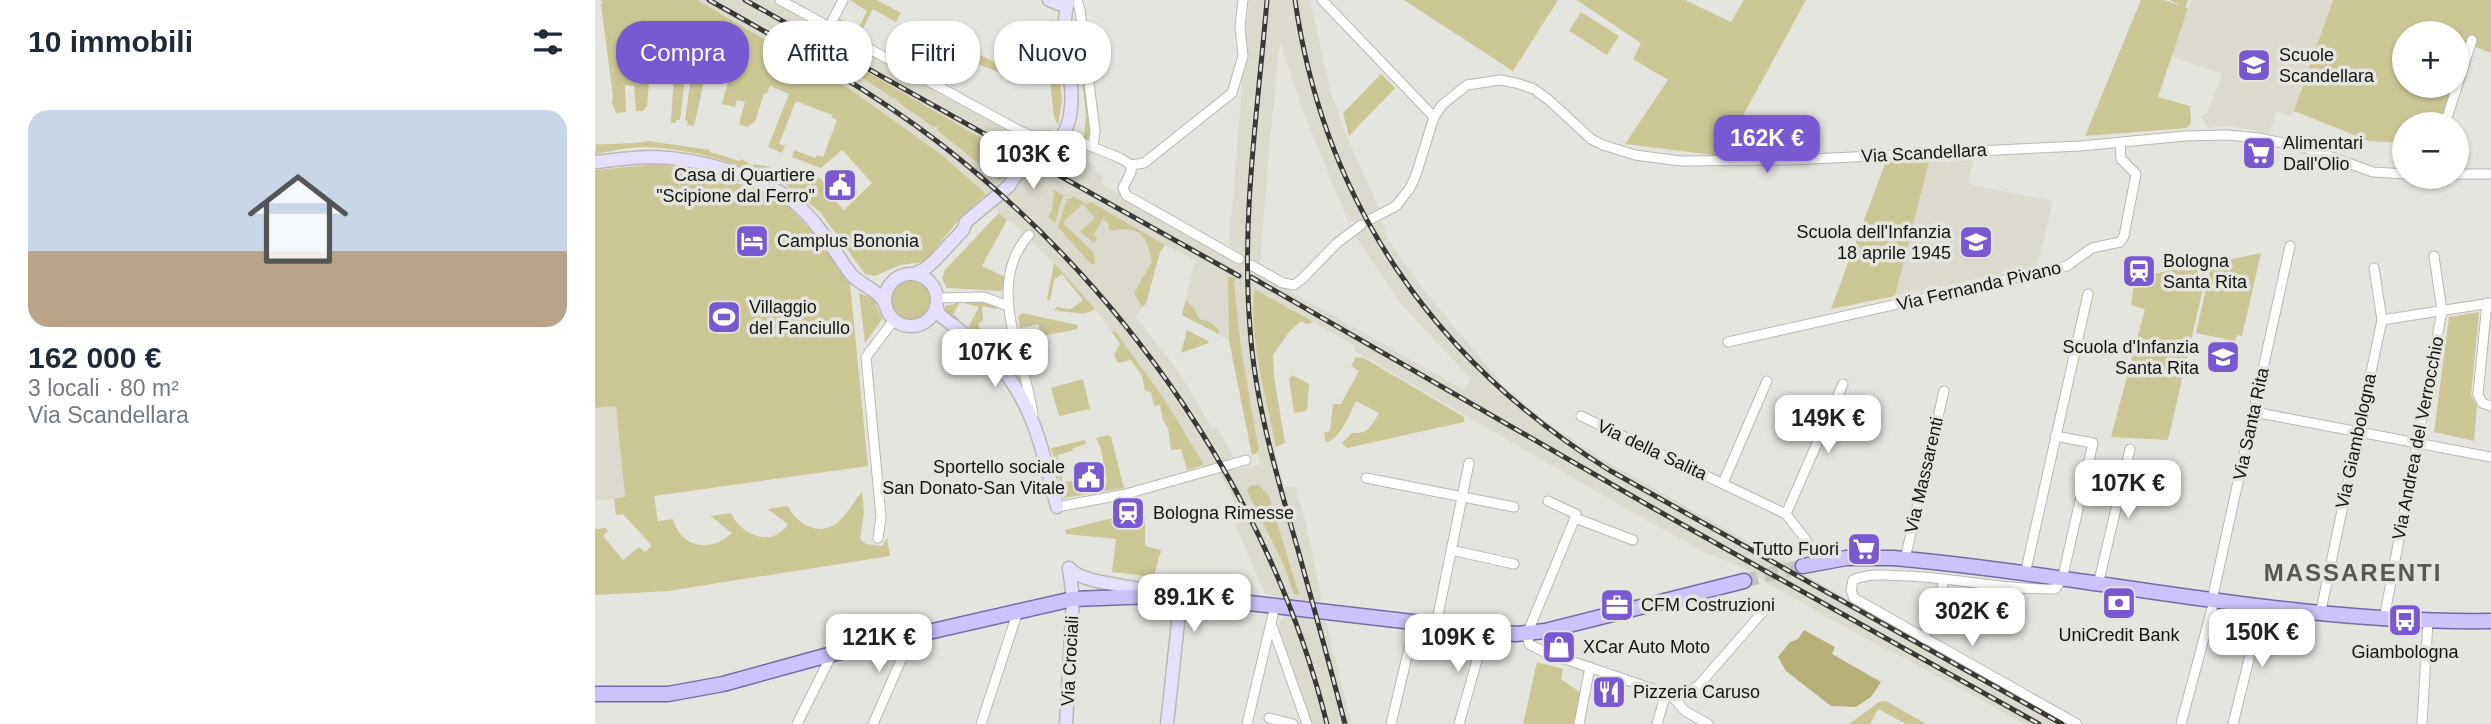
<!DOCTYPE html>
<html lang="it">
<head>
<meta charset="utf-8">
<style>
  body { margin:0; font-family:Helvetica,sans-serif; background:#f2f2f3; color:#1f2937; height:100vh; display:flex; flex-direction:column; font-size:26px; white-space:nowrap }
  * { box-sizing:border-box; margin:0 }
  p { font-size:23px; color:#747a83 }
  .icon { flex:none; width:38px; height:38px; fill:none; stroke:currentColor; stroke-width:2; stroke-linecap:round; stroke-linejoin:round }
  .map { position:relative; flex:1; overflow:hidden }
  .side { display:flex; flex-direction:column; background:#fff; width:595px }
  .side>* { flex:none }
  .top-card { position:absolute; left:21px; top:21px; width:665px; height:63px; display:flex; gap:14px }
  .fabs { position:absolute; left:1797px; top:21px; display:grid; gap:14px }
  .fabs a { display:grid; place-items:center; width:77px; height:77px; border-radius:50%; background:#fff; box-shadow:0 2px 5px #0004; font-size:35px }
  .price { position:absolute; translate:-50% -60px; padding:0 16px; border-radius:14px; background:#fff; color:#222; font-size:23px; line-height:46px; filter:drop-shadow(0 2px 4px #0008) }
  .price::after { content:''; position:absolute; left:50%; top:42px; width:21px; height:16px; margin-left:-10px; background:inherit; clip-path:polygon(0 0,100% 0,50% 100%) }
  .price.selected { background:#7a58d2; color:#fff }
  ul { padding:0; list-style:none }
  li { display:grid; align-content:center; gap:14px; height:371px; padding:0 28px }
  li+li { border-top:2px solid #e0e1e3 }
  li span { display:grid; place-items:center; height:217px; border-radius:21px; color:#555 }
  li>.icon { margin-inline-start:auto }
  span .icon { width:126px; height:126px; fill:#fffc; stroke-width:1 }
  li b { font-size:30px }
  h2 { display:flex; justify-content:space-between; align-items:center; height:84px; padding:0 28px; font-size:30px }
  .chip { padding:0 24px; border-radius:28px; background:#fff; box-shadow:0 2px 5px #0004; font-size:24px; line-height:63px }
  .chip.selected { background:#7a58d2; color:#fff }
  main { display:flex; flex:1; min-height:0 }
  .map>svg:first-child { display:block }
  .built { fill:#dcdacd; fill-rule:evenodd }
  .green { fill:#ccc594; fill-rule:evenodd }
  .forest { fill:#b8af78 }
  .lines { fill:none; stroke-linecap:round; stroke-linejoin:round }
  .secondary-tunnel { stroke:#c6c6c1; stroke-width:12; stroke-dasharray:12 6; stroke-linecap:butt }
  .primary-tunnel { stroke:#c6c6c1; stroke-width:14; stroke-dasharray:14 7; stroke-linecap:butt }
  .street-casing { stroke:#b8b7b2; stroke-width:11 }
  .secondary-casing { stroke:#b8b7b2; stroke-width:15 }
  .primary-casing { stroke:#766aa6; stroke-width:17 }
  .street { stroke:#fff; stroke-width:9 }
  .secondary { stroke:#e6e0fc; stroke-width:12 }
  .primary { stroke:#cdc2f9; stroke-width:14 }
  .rail-casing { stroke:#383836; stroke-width:5 }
  .rail { stroke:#e5e5e0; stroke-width:2.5; stroke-dasharray:8; stroke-linecap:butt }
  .street-bridge-casing { stroke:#b8b7b2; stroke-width:11; stroke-linecap:butt }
  .street-bridge { stroke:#fff; stroke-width:9 }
  .labels { text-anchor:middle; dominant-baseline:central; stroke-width:7; stroke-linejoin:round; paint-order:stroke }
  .poi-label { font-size:18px; fill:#141412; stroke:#e5e5e0; text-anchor:start }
  .street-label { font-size:18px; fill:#141412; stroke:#e5e5e0 }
  .district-label { font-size:24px; font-weight:bold; letter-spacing:2px; fill:#585853; stroke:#e5e5e0 }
</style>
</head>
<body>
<main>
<section class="side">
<h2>10 immobili<svg class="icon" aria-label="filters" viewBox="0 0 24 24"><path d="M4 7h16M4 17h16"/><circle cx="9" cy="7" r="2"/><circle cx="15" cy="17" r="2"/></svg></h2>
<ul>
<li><span style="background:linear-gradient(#c9d6e8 65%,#b9a48a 0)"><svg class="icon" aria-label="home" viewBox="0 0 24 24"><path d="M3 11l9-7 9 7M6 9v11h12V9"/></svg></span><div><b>162 000 €</b><p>3 locali · 80 m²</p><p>Via Scandellara</p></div></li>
</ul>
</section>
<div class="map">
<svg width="1896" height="724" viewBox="0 0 1896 724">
  <rect width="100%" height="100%" fill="#e5e5e0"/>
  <g class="built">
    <path d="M82,0H175L424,137L442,139L447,144L444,147L471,162L477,153L500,166L499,170L508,176L507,184L643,260L644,252L634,245L654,0H715L735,89L751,135L784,208L774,215L778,223L787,221L794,241L831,293L907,384L947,419L1009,460L1180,557L1190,555L1191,562L1207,559L1210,575L1476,724H1430L1302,654L1293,651L1170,582L1158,572L1110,552L1049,519L760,351L759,345L718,322L712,324L686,311L677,336L679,377L690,443L679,448L689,487H700L710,519L727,600L721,603L726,620L731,623L757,724H717L684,628L685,620L692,615L685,597L670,594L634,511L640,502L636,494L619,463L610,467L570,400L520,331L517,332L499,308L459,263L418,223L412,220L389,197ZM685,41L708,111L750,214L754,223L763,220L768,228L760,236L806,304L876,379L868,389L656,269V261L665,265L674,149ZM570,245L600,260L587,315L634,340L657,455L663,453L665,464L640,470L633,458L638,454L621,427L617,428L584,372L540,316L548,308L539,293L556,264Z"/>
    <polygon points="1597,0 1738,0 1699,111 1695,116 1682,112 1674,133 1635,126 1613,128 1610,125 1606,116 1612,113 1627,74 1575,56"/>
    <polygon points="1380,153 1373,182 1377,185 1458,201 1442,267 1300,296 1335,158"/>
    <polygon points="21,406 30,498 0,501 0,408"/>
  </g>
  <g class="green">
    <polygon points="5,0 102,0 259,92 348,156 389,192 390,195 364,220 329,262 305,265 280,276 270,274 225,212 190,184 199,168 216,177 219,175 225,178 234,189 231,192 249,210 277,183 247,150 226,168 197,157 199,150 220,158 222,155 228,157 242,120 237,118 237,115 201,101 184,144 190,146 187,153 173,147 194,94 175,86 172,93 169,93 160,122 152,127 144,124 150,102 142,100 140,107 127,104 133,82 130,81 132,73 112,68 99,126 92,125 93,121 90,120 100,48 94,45 85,120 81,120 81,123 76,123 81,37 59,36 58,47 55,47 57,51 52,106 48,111 41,111 39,86 30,85 31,112 21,113 17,103 18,96 6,5 8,2"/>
    <polygon points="255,0 282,0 306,13 301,22 278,9 264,36 243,23 245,19 263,29 272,11"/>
    <polygon points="809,0 963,0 918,71"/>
    <polygon points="982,0 1090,0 1136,22 1149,0 1211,0 1126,156 1030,144 1073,80 1038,59 1046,43"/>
    <polygon points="1546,0 1569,0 1586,6 1575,0 1593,0 1590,7 1593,8 1563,97 1595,106 1596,123 1592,128 1490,136"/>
    <path d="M1738,0H1896V53L1878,46L1847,124H1810L1809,143L1774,141L1699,111ZM1810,33H1862V86H1810Z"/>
    <polygon points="986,12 1024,36 1012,55 974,31"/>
    <polygon points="482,17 495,136 492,139 489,138 491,115 480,19"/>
    <polygon points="459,20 467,100 463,125 459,117 449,22"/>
    <polygon points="241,54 408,151 404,159 410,166 409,177 404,180 342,130 343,127 337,126 303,102 300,97 298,98 244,62 240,58"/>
    <polygon points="385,55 407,66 403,72 380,63"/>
    <polygon points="786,74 800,88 754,136 748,113"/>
    <path d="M53,141L115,150V152L145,161L146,159L158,166L159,164L175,167L179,172L176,177C136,161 92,148 49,147C33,147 16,151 0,154L1,144C4,145 47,143 53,141Z"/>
    <polygon points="1335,158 1300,296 1236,309 1291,161"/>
    <path d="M53,165H71L98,171L171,191L193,206L225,240L255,283L273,466L59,496L63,521L78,519C85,548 117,553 137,533L115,516L136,513C146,536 178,548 193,524L172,509L193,506C201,524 225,538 243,522C252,514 260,501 267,491L269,512L265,539L271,544L287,546L292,538L295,556L73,591L0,595V529L11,528L13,531L8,536L28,560L44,547L50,552L57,546L28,514L21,515L19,499L30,497L21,406L0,408V170Z"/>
    <polygon points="459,190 468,195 460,223 453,217 457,211"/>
    <path d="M478,196L492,204L496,202L570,245L565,252L551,304L547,307L539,293L557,262C552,235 545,225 514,231L513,222L508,219L499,234L502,239L499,243L485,232L500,218L488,204L469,221V224L499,253L500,264H496L463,227L472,199H477Z"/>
    <polygon points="404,213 412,220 387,266 410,277 407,291 352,288 347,279 350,270"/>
    <polygon points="1666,253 1647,336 1642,335 1640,341 1601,333 1617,263"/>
    <polygon points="1614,262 1573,440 1516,437 1550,309 1536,305 1540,278"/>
    <path d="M459,263L500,309L499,310L488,314L459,310L462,307C480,311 475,309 488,300L467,274L459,280L455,300H452Z"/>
    <polygon points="633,277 641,278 639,282 646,349 664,451 657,455 634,340"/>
    <circle cx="316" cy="300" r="19"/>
    <path d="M661,290L718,322L712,324L706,321L694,332L678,355L679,377L690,443L681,447C671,397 655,343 659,292Z"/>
    <polygon points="264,293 279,299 287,319 270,343"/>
    <polygon points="389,300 401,304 401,309 387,306 388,321 383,323 386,336 373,328 384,307 365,302 358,314 364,319 362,321 349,311 350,306 360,304 360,301"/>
    <polygon points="591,300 600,310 604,319 615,322 624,330 624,334 587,315"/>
    <polygon points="1884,312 1876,395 1882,406 1879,441 1839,432 1854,317"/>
    <polygon points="427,313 482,325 483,329 447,336 443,324 425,328 423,317"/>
    <polygon points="592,330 613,341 614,343 586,353"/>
    <polygon points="520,331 570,400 609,465 592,470 586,449 576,450 573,428 568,420 565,405 559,406 556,392 550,391 547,376 536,360 523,363 519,355 525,344 517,332"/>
    <path d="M761,357L769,358L869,417V422L752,448L747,443L757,433C774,434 776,426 784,413L761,401C754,414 746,439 731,442L729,433L735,431L738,404H746L764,371L756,366Z"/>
    <polygon points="697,375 714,384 712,411 699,413 694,379"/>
    <polygon points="488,379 495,409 464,416 456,388"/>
    <polygon points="513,435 516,437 529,488 469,498 456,448 490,440 491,444 478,448 477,451 462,455 468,482 480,481 481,487 512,482 506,449 501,438"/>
    <polygon points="664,485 674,496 704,595 699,594 688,563 652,491 655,486"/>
    <polygon points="548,510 550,521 550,546 566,550 559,577 517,572 521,539 471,534 470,530"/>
    <polygon points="942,662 968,669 966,679 986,693 979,724 928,724"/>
    <polygon points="1291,701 1331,724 1311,724 1283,709 1275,724 1254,724 1284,702"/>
  </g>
  <polygon class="forest" points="1209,630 1240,647 1237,654 1286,682 1276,697 1261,707 1236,706 1191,671 1183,657 1195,642 1203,639"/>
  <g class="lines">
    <polyline class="secondary-tunnel" points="435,167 452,152"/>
    <polyline class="primary-tunnel" points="1149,581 1208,566"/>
    <g class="street-casing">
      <g id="street">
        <polyline points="185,0 425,131 437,136 456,136"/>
        <polyline points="482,0 485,10 500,131 498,147"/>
        <polyline points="727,0 839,117"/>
        <polyline points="234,27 248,0"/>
        <polyline points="1850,124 1877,40"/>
        <polyline points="490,144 525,158 536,165 549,163 637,93 648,56 645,27 648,0"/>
        <polyline points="536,165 536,172 528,188 531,195 644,259"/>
        <polyline points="1862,174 1896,174"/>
        <polyline points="776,219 801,206 815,188 821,175 839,117 847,105 872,85 905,80 921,83 939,89 955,101 996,139 1008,145 1040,155 1086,161 1196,160 1485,146 1590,136 1632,135 1664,138 1711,148 1778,172 1810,174"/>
        <path d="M434,235C388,286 431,358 438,415"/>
        <polyline points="656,265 688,283 699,285 708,278 742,243 766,225"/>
        <polyline points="341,298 389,297 413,306"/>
        <polyline points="1892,303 1883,394 1887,403 1896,406"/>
        <polyline points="1787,320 1896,303"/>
        <polyline points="1133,342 1472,266 1497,248 1525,242 1529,236 1541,174 1526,159 1525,143"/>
        <polyline points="1659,412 1896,457"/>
        <polyline points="986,416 1191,514 1214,544 1225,562"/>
        <path d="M1460,436L1498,443L1467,580L1460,589C1410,590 1361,578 1312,576C1293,575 1275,573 1258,580L1256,590L1259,598L1482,724"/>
        <polyline points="771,478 919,507"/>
        <polyline points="1128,483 1172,381"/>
        <polyline points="953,501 981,514 980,518 1038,540"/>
        <polyline points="462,507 531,494 651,460"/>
        <polyline points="1191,514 1248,384"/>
        <polyline points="980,518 932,634 934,644 949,652 1076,695 1090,711 1113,724"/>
        <polyline points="283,538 286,517 271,357 299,320"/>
        <polyline points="856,550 919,564"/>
        <polyline points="1310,559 1349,391"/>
        <polyline points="1430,574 1493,294"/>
        <polyline points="1503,585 1535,449"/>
        <polyline points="1617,600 1695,246"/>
        <polyline points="1725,615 1787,320 1779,268"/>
        <polyline points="1789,619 1847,311 1839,256"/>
        <polyline points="676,623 712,724"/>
        <polyline points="841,625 874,463"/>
        <polyline points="1328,638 1342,611 1349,579"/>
        <polyline points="1076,695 1088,694 1103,686 1172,607"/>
        <polyline points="674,718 698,724"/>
        <polyline points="202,724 237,654"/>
        <polyline points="278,724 317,635"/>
        <polyline points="386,724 423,611"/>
        <polyline points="652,724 680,606"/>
        <polyline points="796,724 820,623"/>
        <polyline points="864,724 890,632"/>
        <polyline points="984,724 995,667"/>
        <polyline points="1062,724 1071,693"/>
        <polyline points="1586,724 1619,601"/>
        <polyline points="1638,724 1667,607"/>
        <polyline points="1827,724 1833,621"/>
      </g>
    </g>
    <g class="secondary-casing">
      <g id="secondary">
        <polyline points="454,0 464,4 474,0"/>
        <path d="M469,133C490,93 459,39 474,0"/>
        <polyline points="452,152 461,143"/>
        <path d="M0,162C19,160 39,157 58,157C100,158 166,175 199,202C223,222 237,248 255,273C265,286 282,288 290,303"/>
        <path d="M319,274L330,269L339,261L368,230L371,222L414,186C418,178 424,169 434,168"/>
        <circle cx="316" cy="300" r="26"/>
        <path d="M341,307L345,315C363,330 383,343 399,360C438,400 449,455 462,507"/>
        <path d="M474,568C488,585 542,585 565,594"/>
        <polyline points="471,724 478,599 474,568"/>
        <polyline points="572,724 586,595"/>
      </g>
    </g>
    <g class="primary-casing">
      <g id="primary">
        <path d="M1208,566L1251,558H1299C1499,576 1695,624 1896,621"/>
        <polyline points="0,694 73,694 128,684 237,654 478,599 586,595 921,634 950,631 1149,581"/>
      </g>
    </g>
    <use href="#street" class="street"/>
    <use href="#secondary" class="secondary"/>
    <use href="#primary" class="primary"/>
    <g class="rail-casing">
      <g id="rail">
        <path d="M114,0C192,44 271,87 343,142C529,286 675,494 732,724"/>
        <polyline points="150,0 644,276"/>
        <path d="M672,0C663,109 646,218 655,328C660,403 682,477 703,550C719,608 735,666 750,724"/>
        <path d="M700,0C729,204 841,362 1014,470L1467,724"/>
        <polyline points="656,277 1058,508 1444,724"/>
      </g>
    </g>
    <use href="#rail" class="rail"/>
    <g class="street-bridge-casing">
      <polyline id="street-bridge" points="456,136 490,144"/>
    </g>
    <use href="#street-bridge" class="street-bridge"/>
  </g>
  <defs>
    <g id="school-square" transform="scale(1.75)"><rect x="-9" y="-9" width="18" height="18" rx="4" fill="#7a58d2" stroke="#e5e5e0"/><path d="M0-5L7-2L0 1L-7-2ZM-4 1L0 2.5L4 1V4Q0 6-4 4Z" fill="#fff"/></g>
    <g id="supermarket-square" transform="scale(1.75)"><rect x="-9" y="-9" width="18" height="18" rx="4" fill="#7a58d2" stroke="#e5e5e0"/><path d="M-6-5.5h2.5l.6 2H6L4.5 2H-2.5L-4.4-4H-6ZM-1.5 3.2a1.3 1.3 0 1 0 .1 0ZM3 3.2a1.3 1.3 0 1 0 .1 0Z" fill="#fff"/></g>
    <g id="civic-square" transform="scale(1.75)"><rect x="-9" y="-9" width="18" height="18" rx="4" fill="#7a58d2" stroke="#e5e5e0"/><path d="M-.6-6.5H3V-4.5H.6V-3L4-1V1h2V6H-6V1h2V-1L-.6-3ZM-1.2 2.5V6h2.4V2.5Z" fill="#fff"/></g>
    <g id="hotel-square" transform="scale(1.75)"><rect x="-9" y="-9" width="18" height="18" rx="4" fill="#7a58d2" stroke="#e5e5e0"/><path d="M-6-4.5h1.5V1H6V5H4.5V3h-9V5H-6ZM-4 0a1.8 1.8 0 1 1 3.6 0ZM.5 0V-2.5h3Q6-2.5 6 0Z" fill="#fff"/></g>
    <g id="station-square" transform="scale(1.75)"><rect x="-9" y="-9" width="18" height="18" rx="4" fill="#7a58d2" stroke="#e5e5e0"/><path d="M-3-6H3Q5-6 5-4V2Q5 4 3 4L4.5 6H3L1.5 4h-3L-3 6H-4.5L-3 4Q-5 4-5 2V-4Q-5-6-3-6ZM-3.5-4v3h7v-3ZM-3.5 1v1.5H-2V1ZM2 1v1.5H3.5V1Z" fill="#fff"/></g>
    <g id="stadium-square" transform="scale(1.75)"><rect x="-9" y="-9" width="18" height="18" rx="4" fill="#7a58d2" stroke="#e5e5e0"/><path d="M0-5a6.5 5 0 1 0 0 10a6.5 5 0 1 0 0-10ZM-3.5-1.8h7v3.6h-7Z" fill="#fff"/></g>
    <g id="bank-square" transform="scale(1.75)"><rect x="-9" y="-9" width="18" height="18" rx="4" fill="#7a58d2" stroke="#e5e5e0"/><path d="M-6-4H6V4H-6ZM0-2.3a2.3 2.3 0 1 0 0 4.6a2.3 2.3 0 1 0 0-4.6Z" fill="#fff"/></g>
    <g id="office-square" transform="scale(1.75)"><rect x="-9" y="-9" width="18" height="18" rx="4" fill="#7a58d2" stroke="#e5e5e0"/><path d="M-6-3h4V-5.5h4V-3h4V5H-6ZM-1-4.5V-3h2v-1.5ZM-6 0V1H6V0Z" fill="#fff"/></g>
    <g id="bus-square" transform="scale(1.75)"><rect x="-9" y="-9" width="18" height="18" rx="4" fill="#7a58d2" stroke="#e5e5e0"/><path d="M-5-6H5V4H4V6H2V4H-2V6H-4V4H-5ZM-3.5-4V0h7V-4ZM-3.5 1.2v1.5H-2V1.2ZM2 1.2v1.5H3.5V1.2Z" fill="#fff"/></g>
    <g id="shop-square" transform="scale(1.75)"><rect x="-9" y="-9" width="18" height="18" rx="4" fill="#7a58d2" stroke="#e5e5e0"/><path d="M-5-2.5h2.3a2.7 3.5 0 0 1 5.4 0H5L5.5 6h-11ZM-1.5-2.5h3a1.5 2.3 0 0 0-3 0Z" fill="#fff"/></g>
    <g id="restaurant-square" transform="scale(1.75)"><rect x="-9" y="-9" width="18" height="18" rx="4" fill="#7a58d2" stroke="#e5e5e0"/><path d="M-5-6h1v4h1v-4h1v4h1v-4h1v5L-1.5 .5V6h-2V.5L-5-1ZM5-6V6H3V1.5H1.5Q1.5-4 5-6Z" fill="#fff"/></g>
  </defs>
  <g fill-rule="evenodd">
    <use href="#school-square" x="1659" y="65"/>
    <use href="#supermarket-square" x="1664" y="153"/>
    <use href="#civic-square" x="245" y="185"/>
    <use href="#hotel-square" x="157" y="241"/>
    <use href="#school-square" x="1381" y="242"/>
    <use href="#station-square" x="1544" y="271"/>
    <use href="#stadium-square" x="129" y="317"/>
    <use href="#school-square" x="1628" y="357"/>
    <use href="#civic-square" x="494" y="477"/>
    <use href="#station-square" x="533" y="513"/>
    <use href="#supermarket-square" x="1269" y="549"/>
    <use href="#bank-square" x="1524" y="603"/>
    <use href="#office-square" x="1022" y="605"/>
    <use href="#bus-square" x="1810" y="620"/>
    <use href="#shop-square" x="964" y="647"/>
    <use href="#restaurant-square" x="1014" y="692"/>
  </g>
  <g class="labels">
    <g class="poi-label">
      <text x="1684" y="55">Scuole<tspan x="1684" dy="21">Scandellara</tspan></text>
      <text x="1688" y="143">Alimentari<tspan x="1688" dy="21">Dall'Olio</tspan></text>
      <text x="220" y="175" text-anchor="end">Casa di Quartiere<tspan x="220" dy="21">"Scipione dal Ferro"</tspan></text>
      <text x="1356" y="232" text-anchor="end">Scuola dell'Infanzia<tspan x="1356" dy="21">18 aprile 1945</tspan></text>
      <text x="182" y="241">Camplus Bononia</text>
      <text x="1568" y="261">Bologna<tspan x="1568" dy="21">Santa Rita</tspan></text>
      <text x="154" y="307">Villaggio<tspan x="154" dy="21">del Fanciullo</tspan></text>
      <text x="1604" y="347" text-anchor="end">Scuola d'Infanzia<tspan x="1604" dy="21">Santa Rita</tspan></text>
      <text x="470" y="467" text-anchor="end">Sportello sociale<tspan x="470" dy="21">San Donato-San Vitale</tspan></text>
      <text x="558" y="513">Bologna Rimesse</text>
      <text x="1244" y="549" text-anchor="end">Tutto Fuori</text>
      <text x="1046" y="605">CFM Costruzioni</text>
      <text x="1524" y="635" text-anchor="middle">UniCredit Bank</text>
      <text x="988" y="647">XCar Auto Moto</text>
      <text x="1810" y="652" text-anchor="middle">Giambologna</text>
      <text x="1038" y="692">Pizzeria Caruso</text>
    </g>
    <g class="street-label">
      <text transform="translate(1329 153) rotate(-3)">Via Scandellara</text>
      <text transform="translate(1384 286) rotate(-13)">Via Fernanda Pivano</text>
      <text transform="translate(1656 424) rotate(-78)">Via Santa Rita</text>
      <text transform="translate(1823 438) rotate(-79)">Via Andrea del Verrocchio</text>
      <text transform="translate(1761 441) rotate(-78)">Via Giambologna</text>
      <text transform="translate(1057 450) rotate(25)">Via della Salita</text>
      <text transform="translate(1329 475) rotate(-77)">Via Massarenti</text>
      <text transform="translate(475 661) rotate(-87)">Via Crociali</text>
    </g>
    <g class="district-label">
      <text x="1758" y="572">MASSARENTI</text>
    </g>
  </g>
</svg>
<div class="fabs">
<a>+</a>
<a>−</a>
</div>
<b class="price selected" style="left:1172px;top:175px">162K €</b>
<b class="price" style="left:438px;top:191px">103K €</b>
<b class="price" style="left:400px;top:389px">107K €</b>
<b class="price" style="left:1233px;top:455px">149K €</b>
<b class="price" style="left:1533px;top:520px">107K €</b>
<b class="price" style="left:599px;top:634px">89.1K €</b>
<b class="price" style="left:1377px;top:648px">302K €</b>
<b class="price" style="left:1667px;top:669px">150K €</b>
<b class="price" style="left:284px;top:674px">121K €</b>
<b class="price" style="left:863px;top:674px">109K €</b>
<div class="top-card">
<a class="chip selected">Compra</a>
<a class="chip">Affitta</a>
<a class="chip">Filtri</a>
<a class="chip">Nuovo</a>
</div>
</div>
</main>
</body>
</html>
